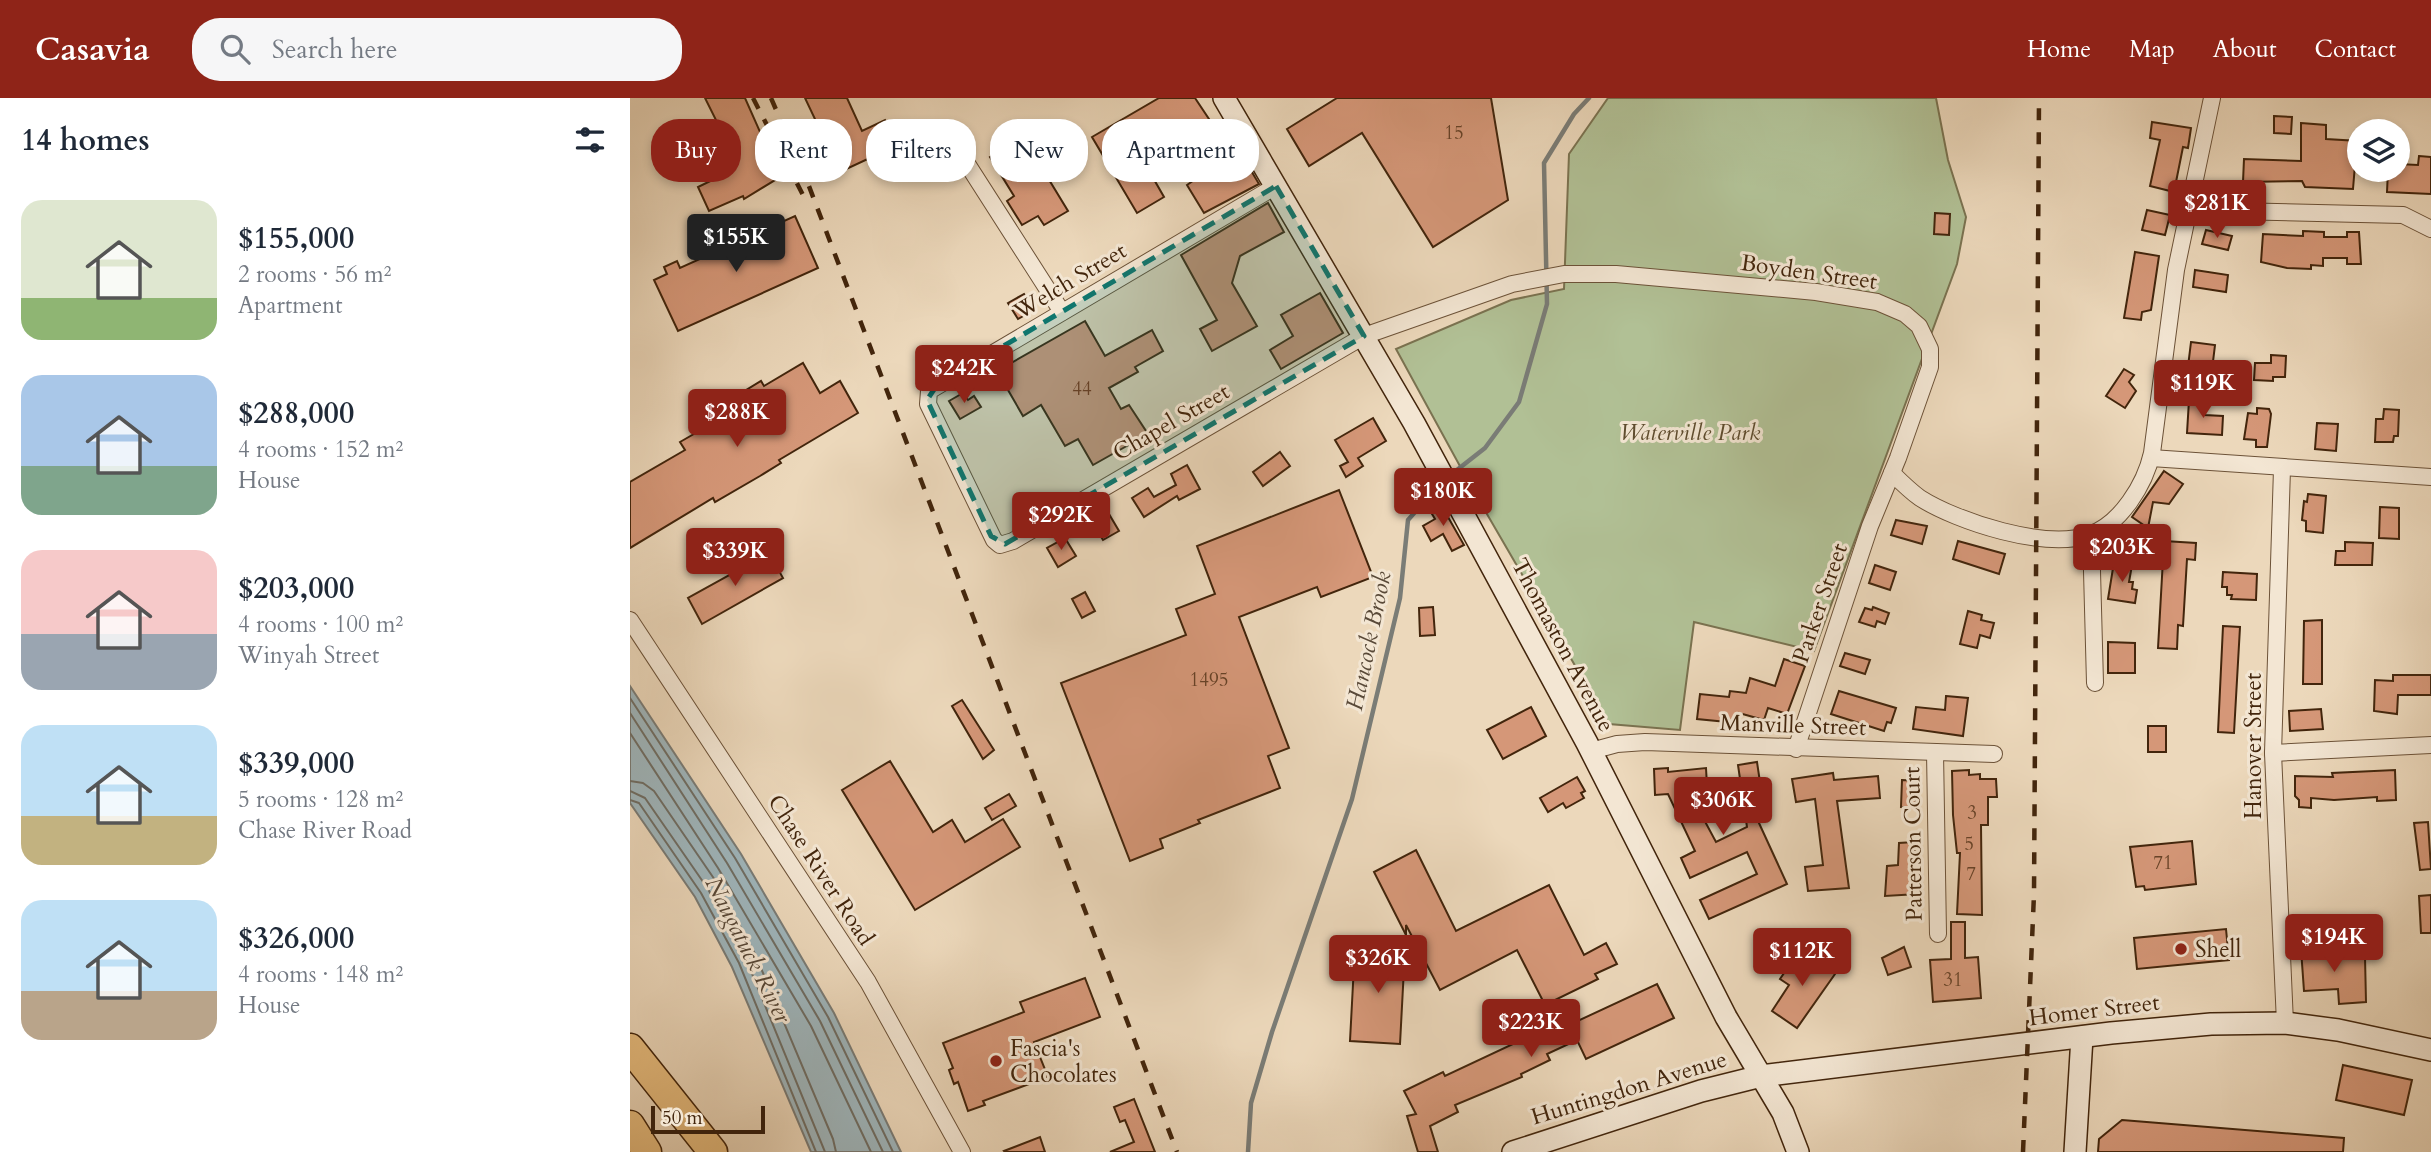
<!DOCTYPE html>
<html lang="en">
<head>
<meta charset="utf-8">
<style>
  body { margin:0; font-family:Cardo,serif; background:#f6f6f7; color:#1f2937; height:100vh; display:flex; flex-direction:column; font-size:26px; white-space:nowrap }
  * { box-sizing:border-box; margin:0 }
  p { font-size:23px; color:#747a83 }
  .icon { flex:none; width:38px; height:38px; fill:none; stroke:currentColor; stroke-width:2; stroke-linecap:round; stroke-linejoin:round }
  .map { position:relative; flex:1; overflow:hidden }
  .details { display:flex; flex-direction:column; background:#fff; width:630px }
  .details>* { flex:none }
  .hud { position:absolute; left:21px; top:21px; width:665px; height:63px; display:flex; gap:14px }
  .controls { position:absolute; left:1717px; top:21px; display:grid; gap:14px }
  .controls a { display:grid; place-items:center; width:63px; height:63px; border-radius:50%; background:#fff; box-shadow:0 4px 10px #0003; font-size:35px }
  .scale { position:absolute; left:21px; bottom:18px; width:114px; box-sizing:border-box; padding-left:7px; border:4px solid #42250c; border-top:0; font-size:19px; line-height:24px; white-space:nowrap; color:#42250c; -webkit-text-stroke:5px #f3e6d3; paint-order:stroke }
  .price { position:absolute; translate:-50% -60px; padding:0 16px; border-radius:7px; background:#8f2418; color:#fff; font-size:23px; line-height:46px; filter:drop-shadow(0 2px 4px #0008) }
  .price::after { content:''; position:absolute; left:50%; top:42px; width:21px; height:16px; margin-left:-10px; background:inherit; clip-path:polygon(0 0,100% 0,50% 100%) }
  .price.active { background:#222; color:#fff }
  ul { padding:0; list-style:none }
  li { display:flex; align-items:center; gap:21px; height:175px; padding:0 21px }
  li span { display:grid; place-items:center; flex:none; width:196px; height:140px; border-radius:21px; color:#555 }
  li>.icon { margin-inline-start:auto }
  span .icon { width:84px; height:84px; fill:#fffc; stroke-width:1 }
  li b { font-size:30px }
  h2 { display:flex; justify-content:space-between; align-items:center; height:84px; padding:0 21px; font-size:30px }
  .chip { padding:0 24px; border-radius:28px; background:#fff; box-shadow:0 4px 10px #0003; font-size:24px; line-height:63px }
  .chip.active { background:#8f2418; color:#fff }
  header { display:flex; align-items:center; gap:42px; box-sizing:border-box; height:98px; padding:0 35px; background:#8f2418; color:#fff }
  header strong { font-size:33px }
  nav { display:flex; gap:38px; margin-inline-start:auto; font-size:24px }
  .search { width:490px; height:63px; background:#f6f6f7; display:flex; align-items:center; gap:18px; box-sizing:border-box; padding:0 24px; border-radius:28px; color:#747a83; font-size:26px }
  main { display:flex; flex:1; min-height:0 }
  .map>svg:first-child { display:block }
  .green { fill:#b1c095; stroke:#7a7250; stroke-width:2 }
  .water { fill:#9fb6bc; stroke:#7a7c76; stroke-width:2 }
  .lines { fill:none; stroke-linecap:round; stroke-linejoin:round }
  .shore { stroke:#706e64; stroke-width:2 }
  .stream { stroke:#7a7c76; stroke-width:4.5 }
  .building { fill:#d59778; stroke:#42250c; stroke-width:2 }
  .street-casing { stroke:#6c5238; stroke-width:18 }
  .secondary-casing { stroke:#42250c; stroke-width:24 }
  .highway-casing { stroke:#42250c; stroke-width:31 }
  .street { stroke:#f3e6d3; stroke-width:16 }
  .secondary { stroke:#f3e6d3; stroke-width:21 }
  .highway { stroke:#e6bc7e; stroke-width:28 }
  .rail { stroke:#42250c; stroke-width:4.5; stroke-dasharray:12 12; stroke-linecap:butt }
  .marked { fill:#0f766e; fill-opacity:0.2; stroke:#0f766e; stroke-width:5; stroke-dasharray:14 9; stroke-linejoin:round }
  .poi-dot { fill:#8f2418; stroke:#f3e6d3; stroke-width:2.5 }
  .labels { text-anchor:middle; dominant-baseline:central; stroke-width:6; stroke-linejoin:round; paint-order:stroke }
  .number-label { font-size:19px; fill:#674227 }
  .street-label { font-size:23px; fill:#42250c; stroke:#f3e6d3 }
  .park-label { font-size:23px; font-style:italic; fill:#5e4c2e; stroke:#f3e6d3 }
  .poi-label { font-size:23px; fill:#42250c; stroke:#f3e6d3; text-anchor:start }
  .water-label { font-size:24px; font-style:italic; fill:#594938; stroke:#f3e6d3 }
</style>
</head>
<body>
<header>
<strong>Casavia</strong>
<div class="search"><svg class="icon" aria-label="search" viewBox="0 0 24 24"><circle cx="10" cy="10" r="6"/><path d="M15 15l6 6"/></svg>Search here</div>
<nav><a>Home</a><a>Map</a><a>About</a><a>Contact</a></nav>
</header>
<main>
<section class="details">
<h2>14 homes<svg class="icon" aria-label="filters" viewBox="0 0 24 24"><path d="M4 7h16M4 17h16"/><circle cx="9" cy="7" r="2"/><circle cx="15" cy="17" r="2"/></svg></h2>
<ul>
<li><span style="background:linear-gradient(#dfe7d0 70%,#8fb573 0)"><svg class="icon" aria-label="home" viewBox="0 0 24 24"><path d="M3 11l9-7 9 7M6 9v11h12V9"/></svg></span><div><b>$155,000</b><p>2 rooms · 56 m²</p><p>Apartment</p></div></li>
<li><span style="background:linear-gradient(#a9c7e8 65%,#7fa58c 0)"><svg class="icon" aria-label="home" viewBox="0 0 24 24"><path d="M3 11l9-7 9 7M6 9v11h12V9"/></svg></span><div><b>$288,000</b><p>4 rooms · 152 m²</p><p>House</p></div></li>
<li><span style="background:linear-gradient(#f6c9c9 60%,#9aa5b1 0)"><svg class="icon" aria-label="home" viewBox="0 0 24 24"><path d="M3 11l9-7 9 7M6 9v11h12V9"/></svg></span><div><b>$203,000</b><p>4 rooms · 100 m²</p><p>Winyah Street</p></div></li>
<li><span style="background:linear-gradient(#bfe0f5 65%,#c2b280 0)"><svg class="icon" aria-label="home" viewBox="0 0 24 24"><path d="M3 11l9-7 9 7M6 9v11h12V9"/></svg></span><div><b>$339,000</b><p>5 rooms · 128 m²</p><p>Chase River Road</p></div></li>
<li><span style="background:linear-gradient(#bfe0f5 65%,#b9a48a 0)"><svg class="icon" aria-label="home" viewBox="0 0 24 24"><path d="M3 11l9-7 9 7M6 9v11h12V9"/></svg></span><div><b>$326,000</b><p>4 rooms · 148 m²</p><p>House</p></div></li>
</ul>
</section>
<div class="map">
<svg width="1801" height="1054" viewBox="0 0 1801 1054">
  <rect width="100%" height="100%" fill="#ecd8bb"/>
  <filter id="stains"><feTurbulence type="fractalNoise" baseFrequency=".00286" numOctaves="4"/><feColorMatrix values="0 0 0 0 .2 0 0 0 0 .09 0 0 0 0 .02 0 0 0 .5 -.17"/></filter>
  <radialGradient id="worn" r=".72"><stop offset=".6" stop-color="#630" stop-opacity="0"/><stop offset="1" stop-color="#630" stop-opacity=".3"/></radialGradient>
  <polygon class="green" points="978,0 1306,0 1318,62 1336,119 1327,166 1184,553 1064,524 1050,632 979,626 843,392 766,251 881,202 934,191 939,56"/>
  <polygon class="water" points="0,588 111,756 204,915 271,1054 181,1054 102,869 65,799 0,705"/>
  <g class="lines">
    <g class="shore">
      <polyline points="0,600 105,760 198,919 263,1054"/>
      <polyline points="0,615 97,765 190,923 253,1054"/>
      <polyline points="0,635 88,770 181,928 241,1054"/>
      <polyline points="0,683 13,685 24,693 87,785 125,856 203,1041 206,1054"/>
      <polyline points="0,693 15,700 78,791 116,861 195,1054"/>
      <polyline points="0,702 9,705 71,795 109,865 186,1054"/>
    </g>
    <g class="stream">
      <polyline points="818,379 855,350 889,304 917,206 914,65 944,16 959,0"/>
      <polyline points="618,1054 621,1005 642,934 722,701 770,500 778,422 809,387"/>
    </g>
  </g>
  <g class="building">
    <polygon points="75,0 115,0 150,79 114,101 113,98 79,113 68,89 101,73 80,28 87,24"/>
    <polygon points="175,0 217,0 232,33 255,22 264,42 239,54 242,59 210,74"/>
    <polygon points="529,0 565,0 607,63 613,59 629,86 574,115 557,87 567,80 547,45 514,64 534,99 507,115 462,39"/>
    <polygon points="707,0 861,0 878,102 803,149 732,35 679,68 657,31"/>
    <polygon points="1644,18 1662,19 1661,36 1644,35"/>
    <polygon points="1522,24 1561,30 1558,50 1553,49 1544,94 1520,88 1530,42 1520,40"/>
    <polygon points="1671,25 1696,27 1696,41 1729,43 1729,67 1725,67 1723,91 1675,89 1672,83 1613,84 1614,61 1671,63"/>
    <polygon points="393,39 438,113 414,127 408,118 392,127 377,103 384,98 360,59 370,53 367,49 383,40 385,44"/>
    <polygon points="1789,58 1801,59 1801,96 1757,94 1758,72 1768,72 1768,66 1788,67"/>
    <polygon points="638,105 654,134 610,158 602,185 627,228 582,253 570,231 587,222 551,157"/>
    <polygon points="1517,112 1540,117 1535,137 1512,132"/>
    <polygon points="1305,115 1320,116 1319,137 1304,136"/>
    <polygon points="165,118 188,170 48,233 24,182 37,176 34,169 47,163 50,170"/>
    <polygon points="1576,132 1602,138 1598,152 1572,146"/>
    <polygon points="1673,133 1694,134 1694,139 1717,139 1717,134 1729,134 1731,166 1717,166 1717,160 1693,160 1693,168 1681,167 1681,171 1657,170 1631,164 1633,136 1673,138"/>
    <polygon points="1505,154 1529,158 1521,212 1512,214 1511,222 1494,220"/>
    <polygon points="1565,172 1598,177 1596,194 1563,189"/>
    <polygon points="690,195 713,235 651,271 640,252 663,238 651,217"/>
    <polygon points="394,196 404,212 388,221 378,205"/>
    <polygon points="455,223 475,258 522,232 533,253 505,269 508,274 479,290 491,311 499,307 518,336 463,367 448,341 435,348 411,307 393,318 367,273"/>
    <polygon points="1561,244 1585,247 1581,280 1557,277"/>
    <polygon points="1641,257 1656,258 1655,279 1643,279 1643,283 1624,282 1625,265 1641,265"/>
    <polygon points="173,265 190,295 210,283 228,315 149,362 151,365 130,378 85,404 83,400 0,450 0,384 55,352 50,344 109,310 103,300 131,283 134,288"/>
    <polygon points="1494,271 1504,277 1499,284 1506,293 1495,310 1476,298"/>
    <polygon points="333,295 338,302 344,298 351,309 330,321 319,303"/>
    <polygon points="1559,302 1576,303 1575,317 1593,318 1592,337 1557,335"/>
    <polygon points="1627,310 1639,311 1641,316 1637,349 1626,349 1626,342 1614,341 1618,315 1627,316"/>
    <polygon points="1754,311 1769,312 1768,338 1764,338 1763,344 1745,344 1746,321 1753,321"/>
    <polygon points="743,320 756,343 728,360 733,368 716,379 710,368 718,364 705,342"/>
    <polygon points="1687,325 1708,326 1706,353 1685,351"/>
    <polygon points="650,354 660,368 633,388 623,374"/>
    <polygon points="557,367 570,391 549,402 547,398 514,419 502,400 518,390 524,399 546,387 541,376"/>
    <polygon points="1534,373 1553,386 1539,406 1523,404 1518,430 1502,419"/>
    <polygon points="709,392 743,479 691,499 687,489 609,519 659,650 638,658 650,690 568,722 570,725 530,741 533,750 500,763 431,585 556,537 546,511 585,496 567,448"/>
    <polygon points="1678,396 1696,398 1693,435 1676,433 1676,423 1672,422 1674,403 1677,404"/>
    <polygon points="810,405 834,447 822,453 813,436 801,443 793,428 805,421 799,411"/>
    <polygon points="1750,409 1769,410 1769,441 1749,440"/>
    <polygon points="479,416 489,433 473,442 463,425"/>
    <polygon points="1266,422 1297,428 1292,446 1261,437"/>
    <polygon points="435,440 446,458 428,469 417,450"/>
    <polygon points="1328,443 1375,456 1369,476 1323,461"/>
    <polygon points="1534,443 1566,445 1565,462 1557,461 1553,528 1548,527 1547,551 1528,550"/>
    <polygon points="1715,444 1743,445 1742,467 1705,467 1706,453 1715,453"/>
    <polygon points="139,455 153,480 72,526 58,500"/>
    <polygon points="1484,464 1502,467 1499,484 1503,484 1502,491 1507,492 1505,505 1478,501"/>
    <polygon points="1245,467 1266,474 1260,492 1239,485"/>
    <polygon points="1593,474 1627,476 1626,502 1601,501 1602,497 1597,497 1597,489 1592,489"/>
    <polygon points="455,494 465,513 452,520 442,501"/>
    <polygon points="803,509 805,537 790,538 789,510"/>
    <polygon points="1243,509 1259,515 1255,526 1247,523 1245,529 1229,524 1235,510 1242,512"/>
    <polygon points="1338,513 1352,517 1351,522 1364,525 1360,540 1350,537 1347,550 1330,546"/>
    <polygon points="1692,522 1692,586 1673,586 1674,523"/>
    <polygon points="1593,528 1610,529 1604,635 1588,634"/>
    <polygon points="1478,544 1505,545 1505,575 1478,575"/>
    <polygon points="1215,555 1240,562 1235,576 1210,568"/>
    <polygon points="1154,561 1175,568 1157,616 1138,610 1134,622 1109,615 1107,625 1067,621 1070,596 1099,599 1100,593 1116,595 1120,580 1145,588"/>
    <polygon points="1763,577 1801,577 1801,597 1768,597 1767,616 1744,613 1745,582 1763,583"/>
    <polygon points="1209,593 1266,610 1261,625 1257,624 1254,633 1201,616"/>
    <polygon points="1316,598 1338,600 1333,638 1283,631 1286,609 1315,612"/>
    <polygon points="332,602 364,652 353,661 322,608"/>
    <polygon points="901,609 916,638 873,661 857,632"/>
    <polygon points="1691,611 1693,631 1660,633 1659,613"/>
    <rect x="1518" y="628" width="18" height="26"/>
    <polygon points="260,663 303,734 322,722 335,744 373,721 390,749 285,812 212,692"/>
    <polygon points="1127,664 1134,711 1123,712 1157,786 1079,821 1070,802 1127,776 1117,754 1060,780 1051,760 1065,753 1038,696 1025,697 1024,671 1038,670 1038,674 1076,670 1077,688 1057,690 1086,744 1117,729 1108,667"/>
    <polygon points="1339,672 1339,677 1350,676 1350,681 1366,681 1367,699 1358,699 1358,727 1351,727 1352,817 1327,816 1330,755 1327,755 1323,717 1322,673"/>
    <polygon points="1765,672 1766,702 1747,703 1747,699 1704,702 1681,700 1681,710 1669,709 1669,702 1665,698 1665,678 1703,679 1702,675"/>
    <polygon points="1203,675 1204,682 1248,678 1250,700 1207,703 1219,790 1178,793 1175,769 1193,767 1185,701 1166,704 1162,681"/>
    <polygon points="947,679 955,693 951,695 954,700 936,710 933,705 918,714 910,700"/>
    <polygon points="1272,682 1287,683 1285,710 1271,709"/>
    <polygon points="379,696 386,708 362,722 355,710"/>
    <polygon points="1798,724 1801,771 1790,772 1784,725"/>
    <polygon points="1562,743 1566,786 1515,792 1514,788 1506,789 1500,749"/>
    <polygon points="1284,744 1288,796 1255,798 1257,768 1268,767 1269,745"/>
    <polygon points="786,752 826,833 919,787 954,857 976,845 987,866 965,876 968,881 915,907 887,852 810,892 776,827 776,837 744,774"/>
    <polygon points="1801,797 1801,835 1791,835 1789,798"/>
    <polygon points="1321,824 1335,824 1335,860 1348,859 1351,900 1303,904 1300,862 1321,861"/>
    <polygon points="1596,831 1599,862 1507,871 1504,840"/>
    <polygon points="1688,846 1688,850 1705,849 1706,861 1735,859 1736,904 1709,906 1708,891 1674,893 1671,851 1674,847"/>
    <polygon points="725,848 775,851 770,946 720,943"/>
    <polygon points="1274,849 1281,869 1258,877 1252,860"/>
    <polygon points="1170,852 1205,876 1167,930 1142,913 1159,887 1150,881"/>
    <polygon points="455,880 470,919 404,944 418,979 353,1003 355,1007 338,1013 328,984 324,986 319,972 323,970 313,945 394,914 390,904"/>
    <polygon points="1027,886 1044,920 956,961 947,942 917,956 920,962 891,976 892,979 825,1007 828,1014 800,1028 808,1054 788,1054 777,1018 786,1016 774,993 813,974 815,978 921,928 924,934"/>
    <polygon points="1713,967 1782,982 1774,1017 1706,1002"/>
    <polygon points="504,1001 525,1054 480,1054 504,1044 495,1022 490,1024 484,1009"/>
    <polygon points="1492,1022 1714,1040 1713,1054 1468,1054 1469,1041"/>
    <polygon points="410,1039 415,1054 375,1054 374,1053"/>
  </g>
  <g class="lines">
    <g class="street-casing">
      <g id="street">
        <polyline points="318,36 432,214"/>
        <polyline points="646,88 299,293 298,306 364,442 370,447 383,443 734,238 882,186 934,176 986,176 1186,194 1247,204 1275,216 1289,228 1300,251 1300,269 1268,360 1240,428 1166,651"/>
        <polyline points="1558,112 1773,117 1801,131"/>
        <polyline points="1521,360 1801,379"/>
        <polyline points="1652,371 1643,655 1655,925"/>
        <path d="M1262,375C1271,384 1280,393 1290,400C1328,424 1415,452 1459,437C1491,426 1515,386 1522,355L1546,172L1582,0"/>
        <polyline points="1461,436 1465,585"/>
        <polyline points="0,522 238,884 332,1054"/>
        <polyline points="961,653 987,646 1015,644 1364,656"/>
        <polyline points="1305,654 1308,836"/>
        <polyline points="1643,655 1801,647"/>
      </g>
    </g>
    <g class="secondary-casing">
      <g id="secondary">
        <polyline points="594,0 784,325 957,645 1096,919 1153,1015 1168,1054"/>
        <polyline points="883,1054 1071,993 1131,978 1481,935 1581,926 1655,925 1708,932 1801,952"/>
        <polyline points="1445,1054 1452,939"/>
      </g>
    </g>
    <g class="highway-casing">
      <g id="highway">
        <polyline points="0,950 83,1054"/>
        <polyline points="0,1027 17,1054"/>
      </g>
    </g>
    <use href="#street" class="street"/>
    <use href="#secondary" class="secondary"/>
    <use href="#highway" class="highway"/>
    <g class="rail">
      <polyline points="123,0 174,99"/>
      <polyline points="141,0 177,83 547,1054"/>
      <polyline points="1393,1054 1404,796 1409,0"/>
    </g>
  </g>
  <path class="marked" d="M646,88L734,238L375,446L361,438L297,302L307,287Z"/>
  <g class="poi-dot">
    <circle cx="1551" cy="851" r="7"/>
    <circle cx="366" cy="963" r="7"/>
  </g>
  <g class="labels">
    <g class="number-label">
      <text x="824" y="35">15</text>
      <text x="452" y="291">44</text>
      <text x="579" y="582">1495</text>
      <text x="1342" y="715">3</text>
      <text x="1339" y="746">5</text>
      <text x="1533" y="765">71</text>
      <text x="1341" y="776">7</text>
      <text x="1323" y="882">31</text>
    </g>
    <g class="street-label">
      <text transform="translate(1179 174) rotate(8)">Boyden Street</text>
      <text transform="translate(440 183) rotate(-31)">Welch Street</text>
      <text transform="translate(541 324) rotate(-30)">Chapel Street</text>
      <text transform="translate(1190 505) rotate(-71)">Parker Street</text>
      <text transform="translate(933 547) rotate(62)">Thomaston Avenue</text>
      <text transform="translate(1163 627) rotate(2)">Manville Street</text>
      <text transform="translate(1623 648) rotate(-90)">Hanover Street</text>
      <text transform="translate(1283 746) rotate(-91)">Patterson Court</text>
      <text transform="translate(191 772) rotate(57)">Chase River Road</text>
      <text transform="translate(1464 912) rotate(-7)">Homer Street</text>
      <text transform="translate(999 990) rotate(-17)">Huntingdon Avenue</text>
    </g>
    <g class="park-label">
      <text x="1060" y="334">Waterville Park</text>
    </g>
    <g class="poi-label">
      <text x="1565" y="851">Shell</text>
      <text x="380" y="950">Fascia's<tspan x="380" dy="26">Chocolates</tspan></text>
    </g>
    <g class="water-label">
      <text transform="translate(739 543) rotate(-78)">Hancock Brook</text>
      <text transform="translate(118 852) rotate(63)">Naugatuck River</text>
    </g>
  </g>
  <rect width="100%" height="100%" filter="url(#stains)"/>
  <rect width="100%" height="100%" fill="url(#worn)"/>
</svg>
<div class="controls">
<a><svg class="icon" aria-label="layers" viewBox="0 0 24 24"><path d="M12 4l9 5-9 5-9-5zM3 14l9 5 9-5"/></svg></a>
</div>
<div class="scale">50 m</div>
<b class="price" style="left:1587px;top:142px">$281K</b>
<b class="price active" style="left:106px;top:176px">$155K</b>
<b class="price" style="left:334px;top:307px">$242K</b>
<b class="price" style="left:1573px;top:322px">$119K</b>
<b class="price" style="left:107px;top:351px">$288K</b>
<b class="price" style="left:813px;top:430px">$180K</b>
<b class="price" style="left:431px;top:454px">$292K</b>
<b class="price" style="left:1492px;top:486px">$203K</b>
<b class="price" style="left:105px;top:490px">$339K</b>
<b class="price" style="left:1093px;top:739px">$306K</b>
<b class="price" style="left:1704px;top:876px">$194K</b>
<b class="price" style="left:1172px;top:890px">$112K</b>
<b class="price" style="left:748px;top:897px">$326K</b>
<b class="price" style="left:901px;top:961px">$223K</b>
<div class="hud">
<a class="chip active">Buy</a>
<a class="chip">Rent</a>
<a class="chip">Filters</a>
<a class="chip">New</a>
<a class="chip">Apartment</a>
</div>
</div>
</main>
</body>
</html>
